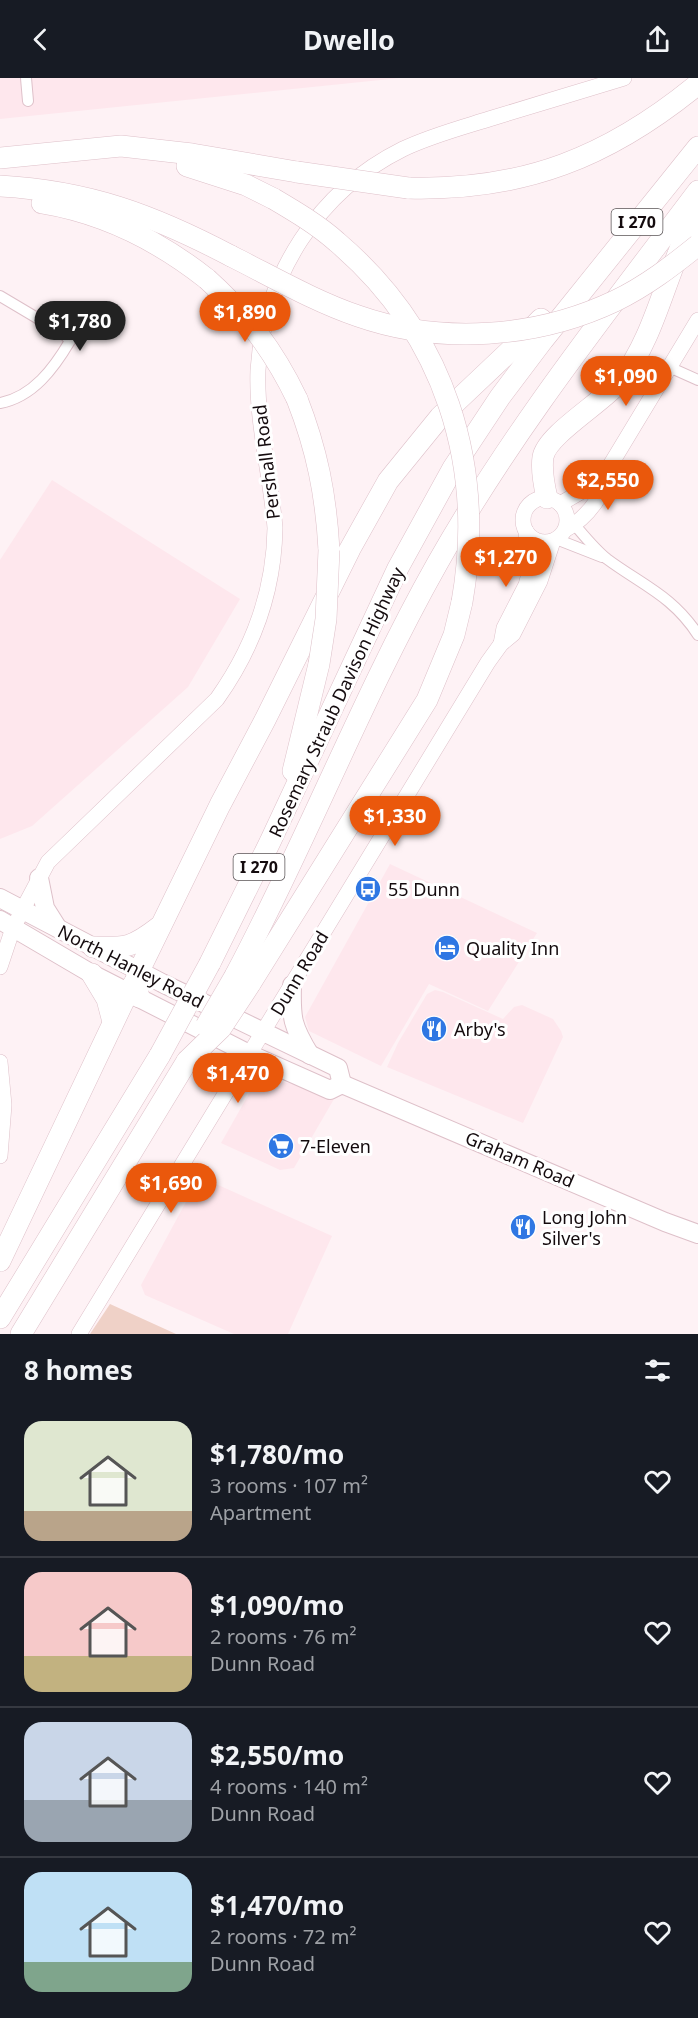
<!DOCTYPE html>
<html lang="en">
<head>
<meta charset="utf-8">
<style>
  body { margin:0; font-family:"Noto Sans",sans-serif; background:#20242c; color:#f1f3f6; height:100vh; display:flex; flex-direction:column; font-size:22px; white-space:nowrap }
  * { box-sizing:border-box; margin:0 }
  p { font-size:20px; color:#9ea1a6 }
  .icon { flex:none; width:33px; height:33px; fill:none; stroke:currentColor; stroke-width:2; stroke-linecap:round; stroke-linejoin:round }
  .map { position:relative; height:1256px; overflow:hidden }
  .details { display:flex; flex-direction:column; background:#171b24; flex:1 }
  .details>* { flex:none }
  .price { position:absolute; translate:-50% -51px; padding:0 14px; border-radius:21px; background:#ea580c; color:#fff; font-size:20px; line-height:39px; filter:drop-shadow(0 2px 3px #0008) }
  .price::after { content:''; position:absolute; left:50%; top:36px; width:18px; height:14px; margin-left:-9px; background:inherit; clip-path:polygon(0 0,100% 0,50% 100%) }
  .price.active { background:#222; color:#fff }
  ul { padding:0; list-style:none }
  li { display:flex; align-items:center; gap:18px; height:150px; padding:0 24px }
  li+li { border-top:2px solid #363941 }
  li span { display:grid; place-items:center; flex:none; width:168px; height:120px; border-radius:18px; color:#555 }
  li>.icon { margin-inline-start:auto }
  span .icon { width:72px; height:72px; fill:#fffc; stroke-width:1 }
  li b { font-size:26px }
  h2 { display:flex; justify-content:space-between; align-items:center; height:72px; padding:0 24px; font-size:26px }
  header { display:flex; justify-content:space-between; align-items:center; height:78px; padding:0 24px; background:#171b24; font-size:27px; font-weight:700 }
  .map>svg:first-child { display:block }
  .built { fill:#fee7ed }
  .green { fill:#efd1c7 }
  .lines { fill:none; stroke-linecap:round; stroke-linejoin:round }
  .street-casing { stroke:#dec0c9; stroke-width:12 }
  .secondary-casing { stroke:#dec0c9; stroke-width:16 }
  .primary-casing { stroke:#dec0c9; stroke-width:20 }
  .highway-casing { stroke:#dec0c9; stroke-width:22 }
  .street { stroke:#fff; stroke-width:10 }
  .secondary { stroke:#fff; stroke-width:15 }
  .primary { stroke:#fff; stroke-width:18 }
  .highway { stroke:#fff; stroke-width:21 }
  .highway-bridge-casing { stroke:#dec0c9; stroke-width:22; stroke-linecap:butt }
  .highway-bridge { stroke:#fff; stroke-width:21 }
  .labels { text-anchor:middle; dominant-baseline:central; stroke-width:6; stroke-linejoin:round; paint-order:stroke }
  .shield { fill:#fff; stroke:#5a5456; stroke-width:1.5 }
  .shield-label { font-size:16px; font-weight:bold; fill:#140b0e }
  .street-label { font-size:18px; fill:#140b0e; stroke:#fff }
  .poi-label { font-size:18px; fill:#140b0e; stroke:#fff; text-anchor:start }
</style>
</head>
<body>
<header><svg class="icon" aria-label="back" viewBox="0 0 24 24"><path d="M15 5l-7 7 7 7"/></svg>Dwello<svg class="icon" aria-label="share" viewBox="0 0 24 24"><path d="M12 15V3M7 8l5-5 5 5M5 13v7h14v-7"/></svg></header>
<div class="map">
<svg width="698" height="1256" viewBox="0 0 698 1256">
  <rect width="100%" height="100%" fill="#fef2f5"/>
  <g class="built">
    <polygon points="0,0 400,0 0,41"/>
    <polygon points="52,402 240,521 188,609 32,748 0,761 0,482"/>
    <polygon points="390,786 537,855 488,933 429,906 381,988 309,953 305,939"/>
    <polygon points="435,912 443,914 503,941 514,929 522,927 553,941 561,953 563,959 523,1045 387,989 398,965 427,916"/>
    <polygon points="282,1004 301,1007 334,1021 294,1090 280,1092 221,1065 250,1014"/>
    <polygon points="205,1101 332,1158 288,1256 234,1256 145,1217 141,1207 193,1111 198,1111"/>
  </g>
  <polygon class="green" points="110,1226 176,1256 90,1256"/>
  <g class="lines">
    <g class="street-casing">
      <g id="street">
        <polyline points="26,0 28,23"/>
        <path d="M0,218L64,256L70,263C54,290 33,319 0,325"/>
        <polyline points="669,289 698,302"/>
        <path d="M566,437C579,451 592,469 607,481C642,507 673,518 698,557"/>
        <polyline points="556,461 602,479"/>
      </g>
    </g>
    <g class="secondary-casing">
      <g id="secondary">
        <circle cx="545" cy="442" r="22"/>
        <polyline points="560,426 591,408 611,386 698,242"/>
        <path d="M565,452C589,439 607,413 611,386"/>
        <polyline points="501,566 504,550 526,507 529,496 526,453"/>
        <path d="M0,889L13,850L48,784L217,621C254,569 274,514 275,450C271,398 256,344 258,292C264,198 318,113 403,71C430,58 460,50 489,41C534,27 579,14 624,0"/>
        <polyline points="0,984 4,1027 0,1078"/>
        <polyline points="79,1256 488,584 501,566 513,556 540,503 553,463"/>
      </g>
    </g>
    <g class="primary-casing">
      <g id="primary">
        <polyline points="39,800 45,830 57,849"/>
        <polyline points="0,820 162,905 338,990 342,1006"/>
        <polyline points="0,842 92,896 249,976 330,1012 342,1006 665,1144 698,1156"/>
        <path d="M292,907C291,940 292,948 310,977"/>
      </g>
    </g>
    <g class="highway-casing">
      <g id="highway">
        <polyline points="0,80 121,68 192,76 297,94"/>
        <polyline points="187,88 246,107 274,121"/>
        <path d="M0,108C89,113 153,137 231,178"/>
        <path d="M408,110C524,113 609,79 698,6"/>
        <path d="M42,125C103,135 159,163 207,201"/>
        <path d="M297,321C317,372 326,417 329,472"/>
        <path d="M547,420C544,407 541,392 543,379C547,356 605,323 621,302C649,266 661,218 678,176C683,162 691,149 698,135"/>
        <polyline points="293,693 319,586"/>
        <path d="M93,869C126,870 132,870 159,849"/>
        <polyline points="210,885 270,764 398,490 453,390 500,319 543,262 698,69"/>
        <polyline points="92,896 107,921 113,944"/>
        <path d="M235,898C307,763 362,619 437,486C512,353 607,234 698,113"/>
        <polyline points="250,906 427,622 454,557 462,524"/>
        <polyline points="139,919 135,904 139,893 220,727 265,642 350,471 388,403 440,339 514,269 541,241"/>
        <polyline points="0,1183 128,914 135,904 141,901"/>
        <polyline points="0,1240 160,977"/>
        <polyline points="21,1256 187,983"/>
      </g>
    </g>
    <use href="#street" class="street"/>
    <use href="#secondary" class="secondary"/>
    <use href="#primary" class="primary"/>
    <use href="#highway" class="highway"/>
    <g class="highway-bridge-casing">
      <g id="highway-bridge">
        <polyline points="297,94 408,110"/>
        <path d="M274,121C296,134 318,147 337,164C445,256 486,387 462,524"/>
        <path d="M231,178C273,199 314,223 358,238C441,267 537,260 615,223C646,208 672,188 698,167"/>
        <path d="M207,201C246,236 274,273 297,321"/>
        <polyline points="319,586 326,541 329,472"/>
        <polyline points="206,948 235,898"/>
        <polyline points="160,977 210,885"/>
        <polyline points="187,983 221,950 250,906"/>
      </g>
    </g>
    <use href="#highway-bridge" class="highway-bridge"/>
  </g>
  <defs>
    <g id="bus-disc" transform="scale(1.35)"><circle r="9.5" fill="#2f77e3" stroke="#fff"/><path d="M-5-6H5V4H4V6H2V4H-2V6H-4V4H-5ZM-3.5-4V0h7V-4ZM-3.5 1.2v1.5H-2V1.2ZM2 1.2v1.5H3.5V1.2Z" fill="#fff"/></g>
    <g id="hotel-disc" transform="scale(1.35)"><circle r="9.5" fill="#2f77e3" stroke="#fff"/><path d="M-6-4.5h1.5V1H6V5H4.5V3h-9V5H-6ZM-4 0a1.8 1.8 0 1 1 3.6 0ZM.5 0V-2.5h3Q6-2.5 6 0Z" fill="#fff"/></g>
    <g id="restaurant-disc" transform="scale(1.35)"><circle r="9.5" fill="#2f77e3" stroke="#fff"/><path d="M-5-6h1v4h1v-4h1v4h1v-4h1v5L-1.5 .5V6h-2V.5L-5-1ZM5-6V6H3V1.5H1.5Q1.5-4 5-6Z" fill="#fff"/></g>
    <g id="supermarket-disc" transform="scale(1.35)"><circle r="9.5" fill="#2f77e3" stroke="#fff"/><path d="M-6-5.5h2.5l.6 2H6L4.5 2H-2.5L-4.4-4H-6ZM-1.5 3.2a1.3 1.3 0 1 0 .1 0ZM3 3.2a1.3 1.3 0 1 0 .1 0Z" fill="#fff"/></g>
  </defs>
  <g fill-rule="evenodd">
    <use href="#bus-disc" x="368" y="811"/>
    <use href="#hotel-disc" x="447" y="870"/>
    <use href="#restaurant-disc" x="434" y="951"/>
    <use href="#supermarket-disc" x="281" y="1068"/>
    <use href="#restaurant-disc" x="523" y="1149"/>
  </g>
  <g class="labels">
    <g class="shield">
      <rect x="611.5" y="131" width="51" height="26" rx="4.5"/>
      <rect x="233.5" y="776" width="51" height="26" rx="4.5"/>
    </g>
    <g class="shield-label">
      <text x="637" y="144">I 270</text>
      <text x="259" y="789">I 270</text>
    </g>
    <g class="street-label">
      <text transform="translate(266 384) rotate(-97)">Pershall Road</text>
      <text transform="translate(336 624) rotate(-65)">Rosemary Straub Davison Highway</text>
      <text transform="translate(131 888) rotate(27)">North Hanley Road</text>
      <text transform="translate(299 895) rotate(-59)">Dunn Road</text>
      <text transform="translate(520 1081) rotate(23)">Graham Road</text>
    </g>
    <g class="poi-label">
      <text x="388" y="811">55 Dunn</text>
      <text x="466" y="870">Quality Inn</text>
      <text x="454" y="951">Arby's</text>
      <text x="300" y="1068">7-Eleven</text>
      <text x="542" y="1139">Long John<tspan x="542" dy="21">Silver's</tspan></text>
    </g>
  </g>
</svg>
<b class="price" style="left:245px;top:265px">$1,890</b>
<b class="price active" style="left:80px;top:274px">$1,780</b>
<b class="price" style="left:626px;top:329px">$1,090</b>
<b class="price" style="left:608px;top:433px">$2,550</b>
<b class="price" style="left:506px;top:510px">$1,270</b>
<b class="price" style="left:395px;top:769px">$1,330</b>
<b class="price" style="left:238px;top:1026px">$1,470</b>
<b class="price" style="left:171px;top:1136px">$1,690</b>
</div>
<section class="details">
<h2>8 homes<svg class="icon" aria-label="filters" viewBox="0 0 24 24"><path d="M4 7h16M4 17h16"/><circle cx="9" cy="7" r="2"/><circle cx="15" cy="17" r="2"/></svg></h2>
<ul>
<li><span style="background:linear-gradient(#dfe7d0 75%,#b9a48a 0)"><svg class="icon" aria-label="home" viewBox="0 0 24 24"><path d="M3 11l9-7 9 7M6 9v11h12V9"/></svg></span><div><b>$1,780/mo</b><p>3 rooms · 107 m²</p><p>Apartment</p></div><svg class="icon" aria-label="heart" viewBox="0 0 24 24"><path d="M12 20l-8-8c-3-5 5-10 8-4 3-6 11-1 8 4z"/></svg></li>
<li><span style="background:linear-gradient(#f6c9c9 70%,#c2b280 0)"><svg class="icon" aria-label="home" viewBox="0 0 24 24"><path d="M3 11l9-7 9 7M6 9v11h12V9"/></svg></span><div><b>$1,090/mo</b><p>2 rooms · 76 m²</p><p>Dunn Road</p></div><svg class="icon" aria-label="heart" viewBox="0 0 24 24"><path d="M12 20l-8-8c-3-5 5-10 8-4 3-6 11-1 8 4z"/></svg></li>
<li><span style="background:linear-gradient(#c9d6e8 65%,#9aa5b1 0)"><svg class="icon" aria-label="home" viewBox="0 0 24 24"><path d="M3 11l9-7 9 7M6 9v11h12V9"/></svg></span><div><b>$2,550/mo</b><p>4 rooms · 140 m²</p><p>Dunn Road</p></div><svg class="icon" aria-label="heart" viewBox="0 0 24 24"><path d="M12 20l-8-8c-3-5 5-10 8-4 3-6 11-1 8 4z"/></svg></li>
<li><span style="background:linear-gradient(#bfe0f5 75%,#7fa58c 0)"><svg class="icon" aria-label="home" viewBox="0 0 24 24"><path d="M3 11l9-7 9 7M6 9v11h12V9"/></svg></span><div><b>$1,470/mo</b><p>2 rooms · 72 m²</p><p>Dunn Road</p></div><svg class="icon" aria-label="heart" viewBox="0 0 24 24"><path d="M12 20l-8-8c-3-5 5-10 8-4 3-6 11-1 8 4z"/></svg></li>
</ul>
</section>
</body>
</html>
